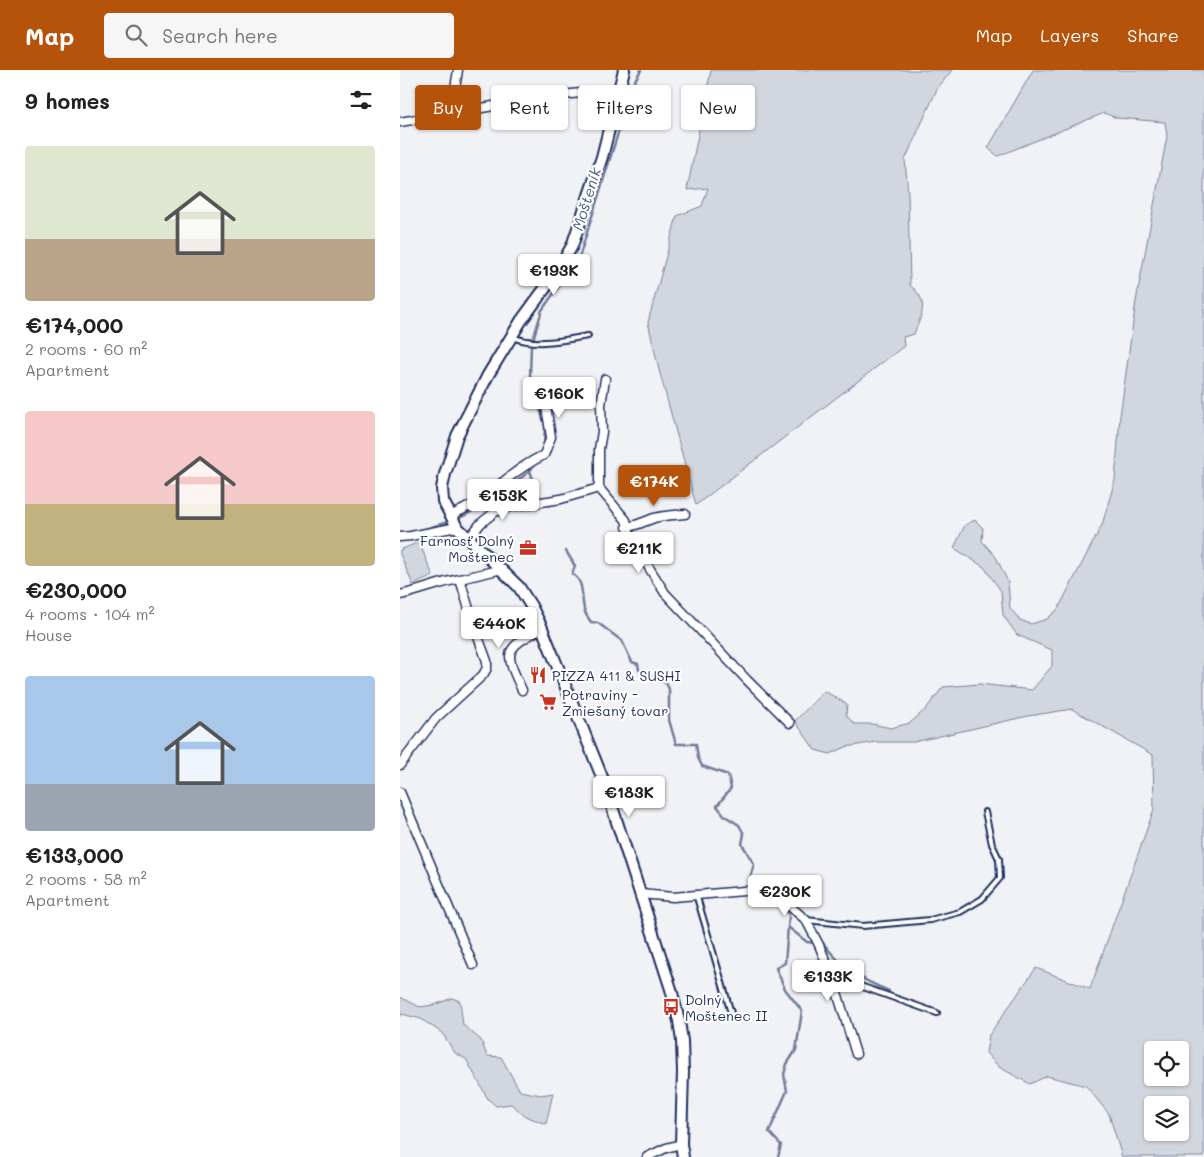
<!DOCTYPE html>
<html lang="en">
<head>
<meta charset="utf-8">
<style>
  body { margin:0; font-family:Mali,sans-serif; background:#f6f6f6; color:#222; height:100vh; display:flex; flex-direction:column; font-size:19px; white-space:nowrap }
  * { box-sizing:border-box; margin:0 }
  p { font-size:16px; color:#767676 }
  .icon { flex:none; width:28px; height:28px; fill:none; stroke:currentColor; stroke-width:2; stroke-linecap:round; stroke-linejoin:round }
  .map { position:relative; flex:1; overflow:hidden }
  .sheet { display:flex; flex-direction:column; background:#fff; width:400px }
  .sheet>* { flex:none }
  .banner { position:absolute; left:15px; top:15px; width:475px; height:45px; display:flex; gap:10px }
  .buttons { position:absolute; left:744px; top:971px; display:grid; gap:10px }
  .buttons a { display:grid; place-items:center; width:45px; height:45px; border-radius:5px; background:#fff; box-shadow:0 1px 4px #0004; font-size:25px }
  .price { position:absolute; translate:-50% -42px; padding:0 11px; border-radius:5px; background:#fff; color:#222; font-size:16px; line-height:32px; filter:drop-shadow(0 1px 2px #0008) }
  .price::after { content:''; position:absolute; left:50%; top:30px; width:15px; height:11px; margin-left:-8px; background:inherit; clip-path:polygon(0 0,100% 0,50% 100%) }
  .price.on { background:#b45309; color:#fff }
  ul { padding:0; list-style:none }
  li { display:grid; align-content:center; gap:10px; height:265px; padding:0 25px }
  li span { display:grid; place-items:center; height:155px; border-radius:5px; color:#555 }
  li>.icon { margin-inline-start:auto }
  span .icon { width:90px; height:90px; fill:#fffc; stroke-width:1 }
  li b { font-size:21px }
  h2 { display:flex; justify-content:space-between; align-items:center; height:60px; padding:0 25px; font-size:21px }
  .chip { padding:0 18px; border-radius:5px; background:#fff; box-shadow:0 1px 4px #0004; font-size:18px; line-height:45px }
  .chip.on { background:#b45309; color:#fff }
  header { display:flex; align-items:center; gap:30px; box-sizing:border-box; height:70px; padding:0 25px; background:#b45309; color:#fff }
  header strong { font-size:24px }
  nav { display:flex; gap:28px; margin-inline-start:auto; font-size:18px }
  .search { width:350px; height:45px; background:#f6f6f6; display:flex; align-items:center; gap:12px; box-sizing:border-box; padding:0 18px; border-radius:5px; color:#767676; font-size:19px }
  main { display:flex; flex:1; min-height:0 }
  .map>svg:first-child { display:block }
  .green { fill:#d2d6df; stroke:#76829e; fill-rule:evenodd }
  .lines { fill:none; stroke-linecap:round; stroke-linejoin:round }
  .stream { stroke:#707c9a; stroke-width:2.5 }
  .service-casing { stroke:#1b2f5e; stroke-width:8 }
  .minor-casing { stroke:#1b2f5e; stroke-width:11 }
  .tertiary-casing { stroke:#1b2f5e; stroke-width:14 }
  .service { stroke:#fff; stroke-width:4 }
  .minor { stroke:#fff; stroke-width:8 }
  .tertiary { stroke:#fff; stroke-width:10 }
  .labels { text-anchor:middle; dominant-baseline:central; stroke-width:4.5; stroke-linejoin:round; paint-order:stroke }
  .poi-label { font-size:14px; fill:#1b2f5e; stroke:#fff; text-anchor:start }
  .water-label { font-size:15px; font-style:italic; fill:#4c5c81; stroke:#fff }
</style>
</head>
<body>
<header>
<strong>Map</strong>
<div class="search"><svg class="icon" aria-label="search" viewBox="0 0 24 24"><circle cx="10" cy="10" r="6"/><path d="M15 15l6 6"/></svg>Search here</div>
<nav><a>Map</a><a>Layers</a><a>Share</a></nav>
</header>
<main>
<section class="sheet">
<h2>9 homes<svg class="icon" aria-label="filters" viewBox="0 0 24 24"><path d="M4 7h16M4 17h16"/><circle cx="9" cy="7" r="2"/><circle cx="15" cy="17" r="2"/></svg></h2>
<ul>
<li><span style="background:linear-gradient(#dfe7d0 60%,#b9a48a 0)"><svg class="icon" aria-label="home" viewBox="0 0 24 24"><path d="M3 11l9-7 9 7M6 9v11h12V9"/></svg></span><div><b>€174,000</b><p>2 rooms · 60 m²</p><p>Apartment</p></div></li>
<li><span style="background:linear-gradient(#f6c9c9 60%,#c2b280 0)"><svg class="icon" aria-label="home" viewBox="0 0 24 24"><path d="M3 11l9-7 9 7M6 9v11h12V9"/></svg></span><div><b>€230,000</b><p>4 rooms · 104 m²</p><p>House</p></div></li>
<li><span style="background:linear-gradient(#a9c7e8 70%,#9aa5b1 0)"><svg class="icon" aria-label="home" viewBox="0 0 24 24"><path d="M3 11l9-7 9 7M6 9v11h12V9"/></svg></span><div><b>€133,000</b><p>2 rooms · 58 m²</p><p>Apartment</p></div></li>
</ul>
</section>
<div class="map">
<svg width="804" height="1087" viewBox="0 0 804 1087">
  <rect width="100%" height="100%" fill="#f1f2f5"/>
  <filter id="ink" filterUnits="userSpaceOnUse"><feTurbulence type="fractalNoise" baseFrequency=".02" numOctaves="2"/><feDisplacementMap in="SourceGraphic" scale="10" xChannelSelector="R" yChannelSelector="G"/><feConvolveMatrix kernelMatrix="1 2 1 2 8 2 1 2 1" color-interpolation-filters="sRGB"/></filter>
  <g filter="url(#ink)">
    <g class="green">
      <path d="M311,0H552L537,19L505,90L508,123L510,215C530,232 522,243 514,264L503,267L504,276L296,435L259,300L248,252L277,146L302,136L308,118L287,120Z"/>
      <path d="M633,0H804V1087H722L709,1044L686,1016L647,1006L630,1014L599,997L586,983L589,965L636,898L690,919L754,739L753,685L672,639L628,646L514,672H476L446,677L430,684L415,680L395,651L424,621L447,634L446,645L454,654H472L491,658L510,653L525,640L543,617L580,614L632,620L652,596V580L617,565L603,545L601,521L584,497L554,478L565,455L575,450L583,458L582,471L596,487L608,512L610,538L620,550L631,554L647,549L658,539L702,455L715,410L720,346L736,231L767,66L765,52L717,48L704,43L598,86L588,78ZM752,980H780V1008H752ZM752,1035H780V1062H752Z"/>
      <polygon points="19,472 33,506 13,515 0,484 0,480"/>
      <polygon points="0,927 20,937 34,935 52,928 60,931 63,955 81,970 87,986 101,987 120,1021 141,1025 153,1023 146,1054 125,1046 111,1034 96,1036 88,1029 66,989 55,983 42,963 21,949 2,944 0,947"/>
    </g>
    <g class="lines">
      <g class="stream">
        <polyline points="140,384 144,376 145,356 130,305 131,276 142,240 179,188 234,12 241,0"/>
        <polyline points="135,393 130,401 140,429"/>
        <polyline points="56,450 85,435 130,401"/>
        <polyline points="15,462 51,451"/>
        <path d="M166,481L175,496L172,504C186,512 180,529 185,542C186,545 189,549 191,552L198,553L222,571L232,592L238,594L239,600L266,613L269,619V650L276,674H296L298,688L302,696L328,705L331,718L317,736L325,746L339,755L344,764L342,774L354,794L349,811L351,817"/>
        <polyline points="388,857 407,872 415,873"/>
        <path d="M420,873H423C443,899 460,909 489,921"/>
        <polyline points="378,1087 381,1075 369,1062 387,1021 384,1004 387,994 396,980 402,941 385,919 376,898 385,893 389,845 383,834"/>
      </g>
      <g class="service-casing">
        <g id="service">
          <path d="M112,267C137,277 163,270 188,266"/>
          <polyline points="296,824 331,943"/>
          <polyline points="406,850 463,856 530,850 560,842 582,829 600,808 599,789 592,774 585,742"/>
          <polyline points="432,906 537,943"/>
        </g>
      </g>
      <g class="minor-casing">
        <g id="minor">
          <polyline points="51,44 58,0"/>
          <polyline points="0,52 152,26 220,19"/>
          <polyline points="205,309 201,335 202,362 199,379 199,418 226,450 231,469 265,523 347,610 390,653"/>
          <path d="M51,445C86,432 109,401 144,385L151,367L146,336"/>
          <path d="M227,457C239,455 243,452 254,448C264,445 275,445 285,444"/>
          <polyline points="0,467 11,466 57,457"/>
          <polyline points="69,468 81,453 95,442 109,437 161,429 199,418"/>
          <path d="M0,525C20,521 40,512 60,509"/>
          <path d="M122,620C104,581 103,580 142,558"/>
          <polyline points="0,695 36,648 83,605 87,598 87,591 74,556 60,509 102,499"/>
          <polyline points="0,722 73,895"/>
          <polyline points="241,824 273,827 356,820 385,832 406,850 419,875 432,906 456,984"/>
          <polyline points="247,1087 266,1078 281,1074"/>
        </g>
      </g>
      <g class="tertiary-casing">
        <polyline id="tertiary" points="224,0 202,87 172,176 157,202 121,251 88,305 57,366 45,404 42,418 43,431 57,457 119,517 131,536 142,558 204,712 271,919 279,951 282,971 283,1002 281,1074 283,1087"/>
      </g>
      <use href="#service" class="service"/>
      <use href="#minor" class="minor"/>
      <use href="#tertiary" class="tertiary"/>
    </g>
  </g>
  <defs>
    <g id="office-bare" transform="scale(1.35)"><path d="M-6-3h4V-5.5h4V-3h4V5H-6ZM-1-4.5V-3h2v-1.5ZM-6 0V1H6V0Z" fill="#c8321e" stroke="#fff" stroke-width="2.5" paint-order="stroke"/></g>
    <g id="restaurant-bare" transform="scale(1.35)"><path d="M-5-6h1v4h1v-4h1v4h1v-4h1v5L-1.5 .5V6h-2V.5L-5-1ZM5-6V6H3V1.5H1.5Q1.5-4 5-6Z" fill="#c8321e" stroke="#fff" stroke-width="2.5" paint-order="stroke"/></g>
    <g id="supermarket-bare" transform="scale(1.35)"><path d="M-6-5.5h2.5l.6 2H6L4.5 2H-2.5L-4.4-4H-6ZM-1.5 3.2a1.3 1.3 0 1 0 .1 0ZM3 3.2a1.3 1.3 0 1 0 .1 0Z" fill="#c8321e" stroke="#fff" stroke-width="2.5" paint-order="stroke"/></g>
    <g id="bus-bare" transform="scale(1.35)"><path d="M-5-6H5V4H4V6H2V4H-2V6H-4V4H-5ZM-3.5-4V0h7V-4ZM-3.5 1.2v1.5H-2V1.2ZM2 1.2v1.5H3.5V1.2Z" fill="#c8321e" stroke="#fff" stroke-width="2.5" paint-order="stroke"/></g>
  </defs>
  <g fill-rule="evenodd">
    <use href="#office-bare" x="128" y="478"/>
    <use href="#restaurant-bare" x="138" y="605"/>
    <use href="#supermarket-bare" x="148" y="632"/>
    <use href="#bus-bare" x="271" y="937"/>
  </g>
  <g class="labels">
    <g class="poi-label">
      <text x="114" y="470" text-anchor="end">Farnosť Dolný<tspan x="114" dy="16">Moštenec</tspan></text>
      <text x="152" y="605">PIZZA 411 &amp; SUSHI</text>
      <text x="162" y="624">Potraviny -<tspan x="162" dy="16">Zmiešaný tovar</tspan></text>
      <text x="285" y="929">Dolný<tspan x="285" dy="16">Moštenec II</tspan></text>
    </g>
    <g class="water-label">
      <text transform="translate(186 129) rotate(-73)">Mošteník</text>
    </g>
  </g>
</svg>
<div class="buttons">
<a><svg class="icon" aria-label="locate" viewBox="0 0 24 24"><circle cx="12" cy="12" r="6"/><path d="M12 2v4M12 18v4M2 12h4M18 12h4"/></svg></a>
<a><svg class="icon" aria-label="layers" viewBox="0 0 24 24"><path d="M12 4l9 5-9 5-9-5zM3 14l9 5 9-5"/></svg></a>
</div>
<b class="price" style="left:154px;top:226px">€193K</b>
<b class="price" style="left:159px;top:349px">€160K</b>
<b class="price on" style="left:254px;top:437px">€174K</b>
<b class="price" style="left:103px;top:451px">€153K</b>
<b class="price" style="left:239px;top:504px">€211K</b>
<b class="price" style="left:99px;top:579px">€440K</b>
<b class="price" style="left:229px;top:748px">€183K</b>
<b class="price" style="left:385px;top:847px">€230K</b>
<b class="price" style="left:428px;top:932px">€133K</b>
<div class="banner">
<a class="chip on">Buy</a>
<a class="chip">Rent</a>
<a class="chip">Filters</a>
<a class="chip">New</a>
</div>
</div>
</main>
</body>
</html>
